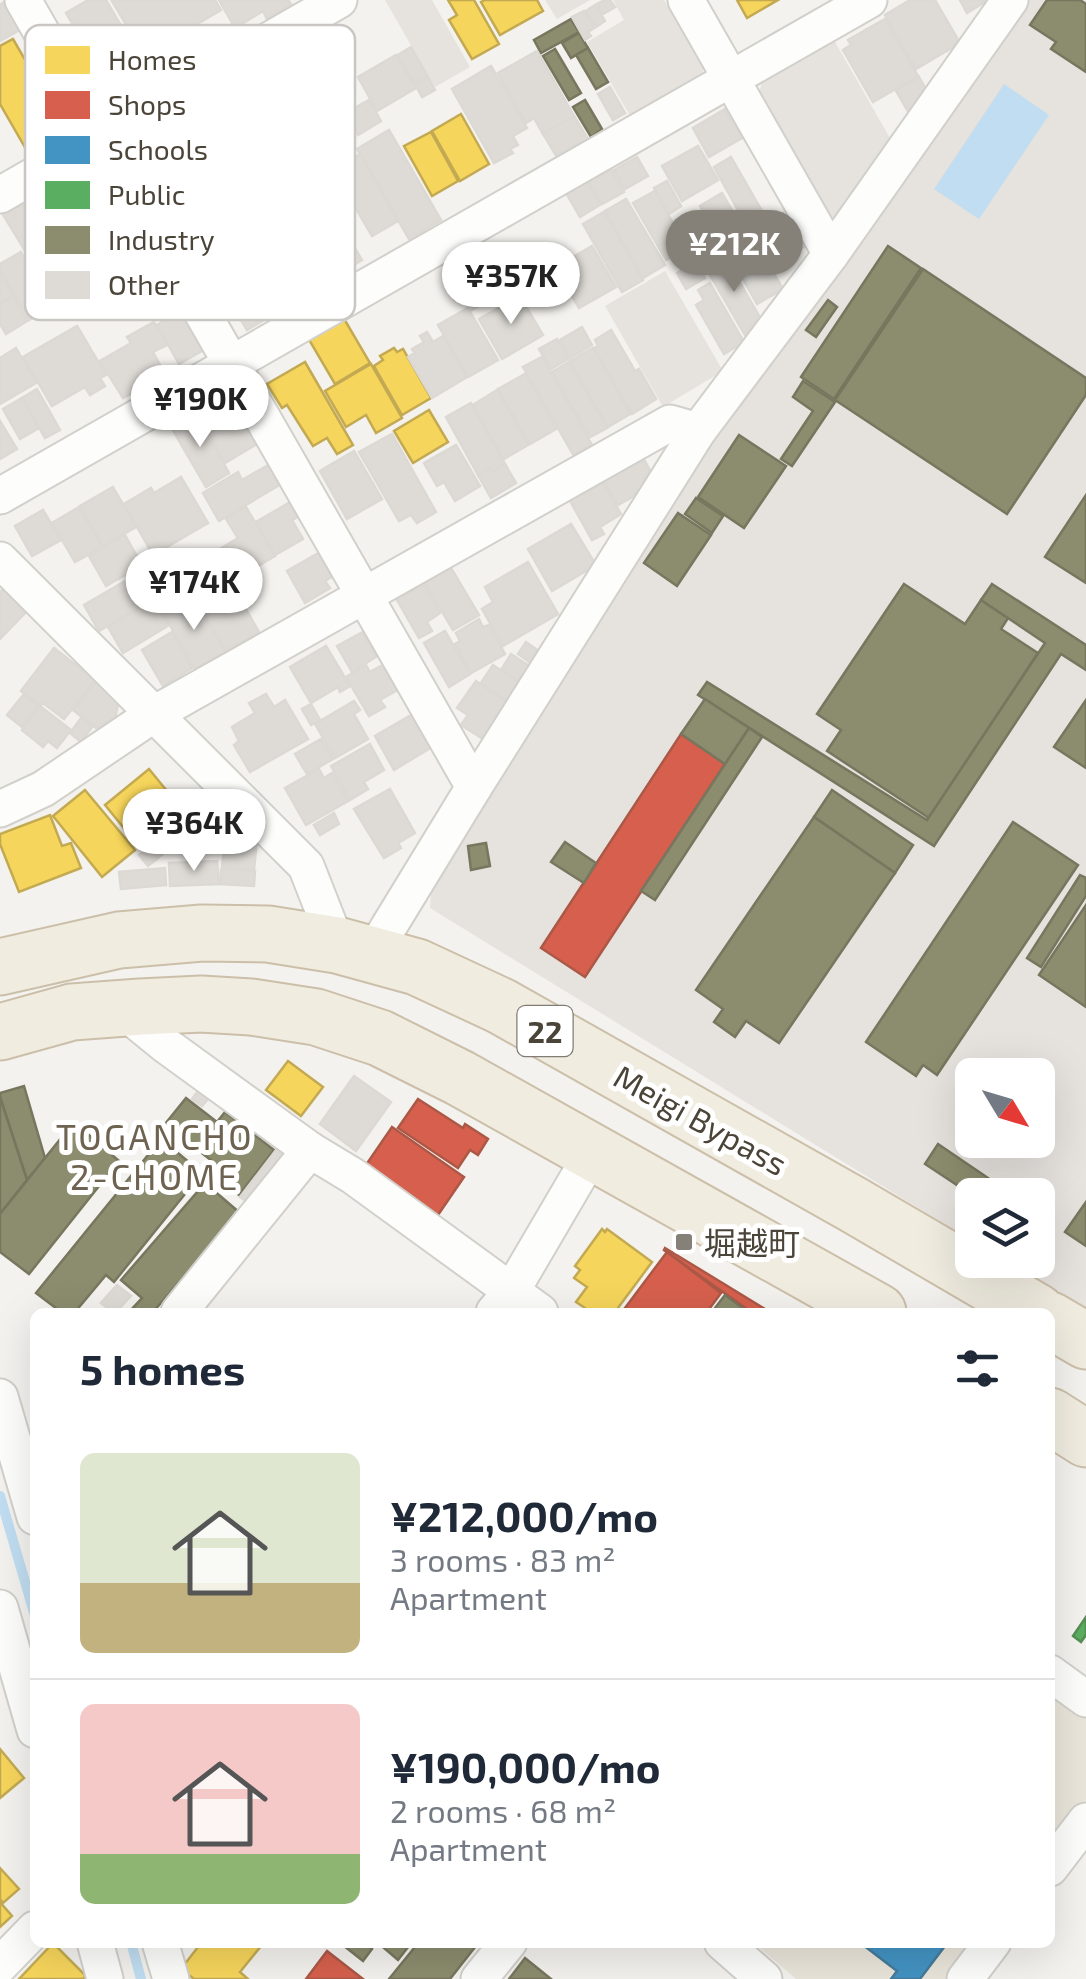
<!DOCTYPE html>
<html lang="en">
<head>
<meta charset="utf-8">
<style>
  body { margin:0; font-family:"Exo 2","Noto Sans JP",sans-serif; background:#f2f2f3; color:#1f2937; height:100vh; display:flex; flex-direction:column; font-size:38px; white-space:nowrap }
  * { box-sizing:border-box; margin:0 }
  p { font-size:32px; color:#747a83 }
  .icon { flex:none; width:55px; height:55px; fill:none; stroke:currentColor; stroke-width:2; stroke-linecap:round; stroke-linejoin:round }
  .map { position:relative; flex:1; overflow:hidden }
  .sheet { position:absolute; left:30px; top:1308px; width:1025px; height:640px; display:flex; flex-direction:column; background:#fff; border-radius:15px; box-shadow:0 10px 40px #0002 }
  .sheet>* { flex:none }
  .needle { width:65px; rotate:128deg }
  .controls { position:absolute; left:955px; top:1058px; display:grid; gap:20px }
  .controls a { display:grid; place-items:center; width:100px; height:100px; border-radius:15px; background:#fff; box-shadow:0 10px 40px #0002; font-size:50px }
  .price { position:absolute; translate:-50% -85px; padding:0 22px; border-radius:35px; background:#fff; color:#222; font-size:32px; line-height:65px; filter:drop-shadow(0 2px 5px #0008) }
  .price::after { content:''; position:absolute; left:50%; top:60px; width:30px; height:22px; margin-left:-15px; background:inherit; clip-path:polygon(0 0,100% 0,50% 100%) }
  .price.selected { background:#868178; color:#fff }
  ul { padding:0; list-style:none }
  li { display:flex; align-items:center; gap:30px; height:250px; padding:0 50px }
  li+li { border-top:2px solid #e0e1e3 }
  li span { display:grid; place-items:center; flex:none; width:280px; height:200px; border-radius:15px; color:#555 }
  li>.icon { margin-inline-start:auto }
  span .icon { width:120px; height:120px; fill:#fffc; stroke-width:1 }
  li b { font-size:42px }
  h2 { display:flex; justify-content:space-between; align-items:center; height:120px; padding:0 50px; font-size:42px }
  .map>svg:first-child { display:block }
  .industrial { fill:#e6e2de; fill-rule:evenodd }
  .education { fill:#eae5da }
  .parking { fill:#e6e3df }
  .water { fill:#c0ddf1 }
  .homes { fill:#f6d55c; stroke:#c3aa52; stroke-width:2.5 }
  .shops { fill:#d6604d; stroke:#ac5847; stroke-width:2.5 }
  .schools { fill:#4393c3; stroke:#457b9a; stroke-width:2.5 }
  .public { fill:#5aae61; stroke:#568e55; stroke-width:2.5 }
  .industry { fill:#8c8c6e; stroke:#78765e; stroke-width:2.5 }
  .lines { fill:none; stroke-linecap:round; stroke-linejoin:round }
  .stream { stroke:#c0ddf1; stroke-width:10 }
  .building { fill:#dedbd6; stroke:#dcd9d4; stroke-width:2.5 }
  .minor-casing { stroke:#d2d0cb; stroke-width:39 }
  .trunk-casing { stroke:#ccbfa9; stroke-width:59 }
  .minor { stroke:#fdfdfc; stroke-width:35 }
  .trunk { stroke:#f0ece0; stroke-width:55 }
  .poi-dot { fill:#868178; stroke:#fff; stroke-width:4 }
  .labels { text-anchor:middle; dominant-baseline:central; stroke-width:10; stroke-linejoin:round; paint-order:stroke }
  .shield { fill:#fff; stroke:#817c74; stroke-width:2.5 }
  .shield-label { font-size:30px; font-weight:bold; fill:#4b4439 }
  .street-label { font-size:32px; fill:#4b4439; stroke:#fff }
  .poi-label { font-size:32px; fill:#4b4439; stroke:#fff; text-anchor:start }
  .neighbourhood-label { font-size:35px; letter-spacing:2.5px; fill:#6e6250; stroke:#fff }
  .key { fill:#fff; stroke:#c9c7c4; stroke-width:2.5 }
  .key-label { font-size:28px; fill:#4b4439 }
</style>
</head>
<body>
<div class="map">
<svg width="1086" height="1979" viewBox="0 0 1086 1979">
  <rect width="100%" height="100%" fill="#f4f2ee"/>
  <path class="industrial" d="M1028,0H1086V1311L1004,1260H1038V1195H972V1241L430,908L431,891L706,450L776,357ZM972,1075H1038V1140H972Z"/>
  <g class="education">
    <polygon points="1050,1691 1086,1717 1086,1800 1050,1846"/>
    <polygon points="754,1943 975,1943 947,1979 796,1979"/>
  </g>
  <g class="parking">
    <polygon points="385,0 432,0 470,67 435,87"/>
    <polygon points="545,0 590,0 557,19"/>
    <polygon points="613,0 664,0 703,68 703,78 632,119 587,42 624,20"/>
    <polygon points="834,40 894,145 836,218 829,215 759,93 762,82"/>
    <polygon points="665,271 723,371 663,407 605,306"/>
  </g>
  <polygon class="water" points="1004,84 1049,115 979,219 934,189"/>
  <g class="homes">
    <polygon points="448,0 474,0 499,44 472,59 449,20 457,15"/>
    <polygon points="485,0 537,0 543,11 500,35 481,2"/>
    <polygon points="737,0 778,0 747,18"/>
    <polygon points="13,39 68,134 30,156 0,104 0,46"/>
    <polygon points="461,114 489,164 460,181 432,131"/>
    <polygon points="431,132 458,181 432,196 404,146"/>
    <polygon points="343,317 370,363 335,384 308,338"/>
    <polygon points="394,348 397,352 403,349 431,398 402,415 374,366 383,360 380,356"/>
    <polygon points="305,362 353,445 337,454 327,438 313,446 287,405 282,408 267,384"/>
    <polygon points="371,364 402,418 376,433 366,415 346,427 325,391"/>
    <polygon points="429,410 448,442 413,463 394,431"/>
    <polygon points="149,769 176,802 132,838 105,805"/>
    <polygon points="85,790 135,850 102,877 53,816"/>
    <polygon points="50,815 62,846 71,843 81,868 19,892 0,844 0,834"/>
    <polygon points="288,1061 323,1087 301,1116 266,1090"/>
    <polygon points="602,1229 605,1232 607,1229 652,1262 615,1312 591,1312 576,1302 587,1287 574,1278 580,1270 575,1266"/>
    <polygon points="0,1749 24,1778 0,1798"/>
    <polygon points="0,1868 19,1889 3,1903 0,1899"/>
    <polygon points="0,1902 12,1916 0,1927"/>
    <polygon points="192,1942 257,1942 261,1946 240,1972 248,1979 194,1979 181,1969 198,1947"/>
    <polygon points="53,1943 86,1976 83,1979 19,1979"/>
  </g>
  <g class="shops">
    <polygon points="681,734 725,764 585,977 541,948"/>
    <polygon points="418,1099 463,1128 465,1124 488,1139 478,1155 470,1150 458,1168 398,1128"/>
    <polygon points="392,1127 464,1177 438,1215 366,1165"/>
    <polygon points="665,1248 770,1312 751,1312 664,1250"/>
    <polygon points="667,1252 721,1293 707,1312 622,1312"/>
    <polygon points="327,1951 363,1979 306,1979"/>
  </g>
  <polygon class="schools" points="876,1942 948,1942 920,1979 891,1979 897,1971 867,1948 870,1944 873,1947"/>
  <polygon class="public" points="1086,1617 1086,1635 1081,1642 1073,1636"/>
  <g class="industry">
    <polygon points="1047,0 1080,0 1086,4 1086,72 1051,49 1056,42 1030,25"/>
    <polygon points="571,19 579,32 541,53 534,40"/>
    <polygon points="579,33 588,48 571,58 562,43"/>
    <polygon points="588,48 608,82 596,89 576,55"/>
    <polygon points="555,49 581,93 569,100 543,56"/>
    <polygon points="585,100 602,129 591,137 573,107"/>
    <polygon points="888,246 921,268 834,399 801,377"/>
    <polygon points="923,269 1086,378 1086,395 1007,514 835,400"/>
    <polygon points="828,300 837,307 816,337 806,330"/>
    <polygon points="803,381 835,402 792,466 781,459 813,411 793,397"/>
    <polygon points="739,435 786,466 744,528 698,497"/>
    <polygon points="1086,495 1086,583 1045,557"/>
    <polygon points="696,498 723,516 712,533 685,514"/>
    <polygon points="678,513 711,535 677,586 644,563"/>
    <polygon points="904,584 965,624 981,600 1008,618 1001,629 1038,653 929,818 827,751 841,730 817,714"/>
    <polygon points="992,584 1086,645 1086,670 1061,654 934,846 698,695 707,682 927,820 1045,643 981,600"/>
    <polygon points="705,699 749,728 725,764 681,734"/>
    <polygon points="1086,700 1086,768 1054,747"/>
    <polygon points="749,728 762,737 655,900 641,891"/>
    <polygon points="832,790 913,845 895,873 814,817"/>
    <polygon points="814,817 895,873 779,1043 746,1021 735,1037 714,1022 723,1009 696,990"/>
    <polygon points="1013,822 1078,865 937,1075 923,1065 916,1076 866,1042"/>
    <polygon points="565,842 596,863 584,883 551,862"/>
    <polygon points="486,843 490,866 471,870 468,846"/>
    <polygon points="1080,875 1086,878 1086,896 1041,967 1027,958"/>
    <polygon points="1086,905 1086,1007 1039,975"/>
    <polygon points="24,1086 45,1158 27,1180 0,1097 0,1093"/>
    <polygon points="0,1097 27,1180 0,1214"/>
    <polygon points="186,1098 217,1122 225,1112 274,1150 239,1195 206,1169 212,1161 165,1124"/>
    <polygon points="76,1124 119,1161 29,1274 0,1252 0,1214 66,1132"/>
    <polygon points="161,1139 202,1173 114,1282 106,1275 75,1312 61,1312 36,1293"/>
    <polygon points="938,1144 991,1180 981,1195 972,1195 925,1164"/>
    <polygon points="205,1183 240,1213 153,1312 129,1312 142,1298 121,1280"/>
    <polygon points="1086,1202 1086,1246 1065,1232"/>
    <polygon points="725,1295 748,1312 712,1312"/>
    <polygon points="339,1942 363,1942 372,1949 363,1961"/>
    <polygon points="377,1942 412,1942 398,1960"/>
    <polygon points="419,1942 479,1942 450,1979 389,1979"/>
    <polygon points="525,1958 551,1979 509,1979"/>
  </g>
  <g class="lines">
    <g class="stream">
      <polyline points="0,1496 35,1616"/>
      <polyline points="131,1942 141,1979"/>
    </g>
  </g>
  <g class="building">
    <polygon points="7,0 23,28 0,41 0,5"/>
    <polygon points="88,0 106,0 140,58 104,78 66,13"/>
    <polygon points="215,0 221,10 144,55 112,1"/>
    <polygon points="219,0 288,0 291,4 267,19 263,11 235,28"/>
    <polygon points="605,0 610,0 615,7 603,14 597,4"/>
    <polygon points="910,0 935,0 960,43 916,69 885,15"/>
    <polygon points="960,0 988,0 967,13"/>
    <polygon points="595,5 605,21 596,27 586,11"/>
    <polygon points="584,11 594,28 588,32 591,36 585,40 572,17"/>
    <polygon points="885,19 918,76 873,102 843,50 851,45 848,40"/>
    <polygon points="411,47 427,75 414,82 398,55"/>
    <polygon points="537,51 574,116 543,134 534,118 526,123 498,73"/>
    <polygon points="396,55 416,88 377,111 358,77"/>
    <polygon points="491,66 527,128 513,136 518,145 510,149 513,153 494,163 452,89"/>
    <polygon points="428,77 435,90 422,97 415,84"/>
    <polygon points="919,77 927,91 909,113 896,91"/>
    <polygon points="610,87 625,113 613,120 598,94"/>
    <polygon points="369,100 381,121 358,135 346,113"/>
    <polygon points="725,109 742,138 709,157 693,128"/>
    <polygon points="574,116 588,139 557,157 543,134"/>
    <polygon points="389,130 441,220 409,239 357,149"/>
    <polygon points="698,146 718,180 682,201 662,166"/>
    <polygon points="360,154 398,221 372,236 354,205 349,208 328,173"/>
    <polygon points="637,157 648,176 625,189 614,170"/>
    <polygon points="731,157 762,211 744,221 714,167"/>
    <polygon points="611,169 624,192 602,204 589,181"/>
    <polygon points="667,181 681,206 669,214 654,188"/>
    <polygon points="587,182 601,204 580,217 566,193"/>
    <polygon points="655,191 687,248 666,260 633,203"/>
    <polygon points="722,193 740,224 693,252 678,227 704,212 700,206"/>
    <polygon points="626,199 665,265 643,278 605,211"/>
    <polygon points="22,201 57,261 38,272 2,213"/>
    <polygon points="604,212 643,280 622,292 583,224"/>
    <polygon points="783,213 803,247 774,264 754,230"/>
    <polygon points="341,225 362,260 326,281 306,246 315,240 312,236 329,226 332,230"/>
    <polygon points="752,236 783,289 757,304 727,250"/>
    <polygon points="592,246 616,287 579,308 550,259 563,252 568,260"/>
    <polygon points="21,252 52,306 29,320 0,270 0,264"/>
    <polygon points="726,258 759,316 745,335 707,270"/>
    <polygon points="459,259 484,303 470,311 445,268"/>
    <polygon points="696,262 705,278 686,289 677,273"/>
    <polygon points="248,268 274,314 247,330 235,310 227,314 213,289"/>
    <polygon points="0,272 13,295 0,303"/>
    <polygon points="710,283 744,342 724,354 696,305 704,300 698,290"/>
    <polygon points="13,296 27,321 6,334 0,324 0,304"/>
    <polygon points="520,296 543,335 502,359 479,319"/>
    <polygon points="185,308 207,348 179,364 157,325"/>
    <polygon points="468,308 498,360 468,377 438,325"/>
    <polygon points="154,322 167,345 153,352 165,374 123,398 100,361 131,343 127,337"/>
    <polygon points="77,326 106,375 100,378 105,386 90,395 85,387 52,406 23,357"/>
    <polygon points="582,327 592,345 570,358 560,340"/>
    <polygon points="611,330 635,371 639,369 656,399 632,414 594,348 598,346 595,340"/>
    <polygon points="427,332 433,342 443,336 467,377 432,398 408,357 415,353 412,349 424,342 420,336"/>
    <polygon points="557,339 568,359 551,369 539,349"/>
    <polygon points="16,348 36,383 0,404 0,358"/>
    <polygon points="593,348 630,414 608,427 570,361"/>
    <polygon points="542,357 592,445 574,456 523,367"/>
    <polygon points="569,362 607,428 590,437 552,372"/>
    <polygon points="525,374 556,429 530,444 498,389"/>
    <polygon points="37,389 60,430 45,438 22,398"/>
    <polygon points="497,390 528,445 504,459 473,405"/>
    <polygon points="22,398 39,428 20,439 3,409"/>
    <polygon points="222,398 233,402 257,444 225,463 196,413"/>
    <polygon points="471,403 505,464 492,472 490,468 478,475 446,417"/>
    <polygon points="195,413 229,473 206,487 171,427"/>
    <polygon points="0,421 17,449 0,459"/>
    <polygon points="392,434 436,512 417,523 411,515 399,521 359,452"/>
    <polygon points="456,445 480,486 455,501 444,482 437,486 424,463"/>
    <polygon points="354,451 382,499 347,519 320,471"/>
    <polygon points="642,456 652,474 644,478 650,487 618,505 602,479"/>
    <polygon points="270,464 281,484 219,521 203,493 238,472 242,480"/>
    <polygon points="505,464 516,483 491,498 478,475 490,468 492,472"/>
    <polygon points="181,477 208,523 153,555 124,504 151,488 154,493"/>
    <polygon points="601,480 621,514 600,527 604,534 592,540 569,499"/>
    <polygon points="113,487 136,527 103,546 80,506"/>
    <polygon points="292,501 300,516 292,520 303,539 275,555 256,522"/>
    <polygon points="79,507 102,547 75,562 52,523"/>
    <polygon points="246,507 275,556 232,581 215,552 238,538 226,519"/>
    <polygon points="43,510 61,540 32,556 15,526"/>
    <polygon points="571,524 596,565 552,591 528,549"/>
    <polygon points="125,535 142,565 106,586 89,556"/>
    <polygon points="322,551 335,575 325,581 330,588 305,603 287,571"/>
    <polygon points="187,556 201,578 177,592 180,597 160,608 144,581"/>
    <polygon points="528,562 558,614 503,646 482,609 493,602 485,587"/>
    <polygon points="451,568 479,615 453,630 425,583"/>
    <polygon points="216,570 218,574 224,571 259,632 226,651 190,590 198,586 196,582"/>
    <polygon points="139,573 154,599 99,631 84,605"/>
    <polygon points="423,584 440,613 427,622 432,631 419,638 397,600"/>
    <polygon points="3,589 26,612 0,639 0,592"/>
    <polygon points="193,596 225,652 195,669 163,613"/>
    <polygon points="154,600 169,625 123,653 108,627"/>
    <polygon points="479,619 483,627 489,625 505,654 471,673 455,644 460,641 456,633"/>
    <polygon points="445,631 470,674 449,687 424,643"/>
    <polygon points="172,632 192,668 163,686 142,650"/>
    <polygon points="363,632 377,656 352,672 337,646"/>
    <polygon points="526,642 540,652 532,664 518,654"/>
    <polygon points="326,646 350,686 340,692 338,687 311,703 290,667"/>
    <polygon points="54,648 95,680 64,719 43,703 41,705 21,691"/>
    <polygon points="511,654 531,667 520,682 501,670"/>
    <polygon points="386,663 401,688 380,700 385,707 369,716 346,677 366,665 370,672"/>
    <polygon points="493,665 520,683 508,702 481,683"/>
    <polygon points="476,681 507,702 483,739 461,725 468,715 457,708"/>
    <polygon points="96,682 119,699 115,719 96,728 73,710"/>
    <polygon points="24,694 39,706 22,727 7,715"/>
    <polygon points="266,694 274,707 285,700 308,739 250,772 234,745 239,741 232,727 255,713 249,703"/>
    <polygon points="354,701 360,710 354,714 368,739 335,758 315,724"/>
    <polygon points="311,704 320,720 311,725 302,709"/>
    <polygon points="40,706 71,730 57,748 48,741 43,747 22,730"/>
    <polygon points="413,714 432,747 394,770 375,736"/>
    <polygon points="81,718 92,727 81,742 70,733"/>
    <polygon points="321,739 333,759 307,774 295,754"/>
    <polygon points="370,744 384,770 364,782 368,789 350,800 331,766"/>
    <polygon points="319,769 324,778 332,773 348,801 306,825 285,788"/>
    <polygon points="390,789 415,833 398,843 401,848 384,858 354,809"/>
    <polygon points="213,794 230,816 203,838 186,816"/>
    <polygon points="173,804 183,815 141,849 132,838"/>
    <polygon points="334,813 339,824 320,835 314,825"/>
    <polygon points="185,819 197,834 176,851 164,836"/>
    <polygon points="161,838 170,848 159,857 150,847"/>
    <polygon points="236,839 257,840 254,870 222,867 224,851 235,851"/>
    <polygon points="149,848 158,858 148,866 139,855"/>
    <polygon points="217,861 219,884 170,886 169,863"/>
    <polygon points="165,868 166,885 121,889 119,872"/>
    <polygon points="221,869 255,871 254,886 220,884"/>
    <polygon points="354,1076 391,1102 356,1151 320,1124"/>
    <polygon points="198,1091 208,1099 202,1106 192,1099"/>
    <polygon points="276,1150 282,1155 246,1201 240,1197"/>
    <polygon points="117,1285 131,1296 116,1312 113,1312 101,1303"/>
  </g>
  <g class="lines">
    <g class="minor-casing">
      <g id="minor">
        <polyline points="23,0 474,787"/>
        <polyline points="686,0 831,254"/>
        <polyline points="0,195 339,0"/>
        <polyline points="0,496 869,0"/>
        <polyline points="0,560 306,866 337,945"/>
        <polyline points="0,809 43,789 154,714 670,423 698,431"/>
        <polyline points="372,954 474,787 698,431 831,254 1010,0"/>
        <polyline points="121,1009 164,1044 310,1150 353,1176 540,1312"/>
        <polyline points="179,1312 310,1150"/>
        <polyline points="494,1312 511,1292 593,1152"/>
        <polyline points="0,1397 35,1517"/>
        <polyline points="0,1608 35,1730"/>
        <polyline points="1050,1673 1086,1699"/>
        <polyline points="1050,1868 1086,1821"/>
        <polyline points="95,1942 105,1979"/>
        <polyline points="160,1942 171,1979"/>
        <polyline points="722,1942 764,1979"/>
        <polyline points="0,1965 35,1929"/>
        <polyline points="479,1979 509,1942"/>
        <polyline points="965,1979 993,1942"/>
      </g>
    </g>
    <g class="trunk-casing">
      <g id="trunk">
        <polyline points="0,967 119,940 202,933 268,934 337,945 417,967 501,1006 854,1205 1037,1312"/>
        <polyline points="0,1032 72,1012 140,1007 201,1004 251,1007 316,1017 380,1038 460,1078 878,1312"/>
        <polyline points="1050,1320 1086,1341"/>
        <polyline points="1050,1416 1086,1439"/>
      </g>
    </g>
    <use href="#minor" class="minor"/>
    <use href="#trunk" class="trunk"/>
  </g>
  <rect class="poi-dot" x="674" y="1232" width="20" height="20" rx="5"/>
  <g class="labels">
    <rect class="shield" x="517.5" y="1006" width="55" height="50" rx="8"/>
    <g class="shield-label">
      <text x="545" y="1031">22</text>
    </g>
    <g class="street-label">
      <text transform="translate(701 1119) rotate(29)">Meigi Bypass</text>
    </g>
    <g class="poi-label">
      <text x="704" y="1242">堀越町</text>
    </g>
    <g class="neighbourhood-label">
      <text x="155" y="1136">TOGANCHO<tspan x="155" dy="40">2-CHOME</tspan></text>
    </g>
  </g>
  <rect x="25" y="25" width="330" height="295" rx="15" class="key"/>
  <rect x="45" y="46" width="45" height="28" fill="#f6d55c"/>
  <rect x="45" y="91" width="45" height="28" fill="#d6604d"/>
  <rect x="45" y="136" width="45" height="28" fill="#4393c3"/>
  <rect x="45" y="181" width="45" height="28" fill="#5aae61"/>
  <rect x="45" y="226" width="45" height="28" fill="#8c8c6e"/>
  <rect x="45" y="271" width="45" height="28" fill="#dedbd6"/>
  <g class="key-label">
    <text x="108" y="70">Homes</text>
    <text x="108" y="115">Shops</text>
    <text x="108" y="160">Schools</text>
    <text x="108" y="205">Public</text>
    <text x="108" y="250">Industry</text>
    <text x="108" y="295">Other</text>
  </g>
</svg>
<div class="controls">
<a><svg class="needle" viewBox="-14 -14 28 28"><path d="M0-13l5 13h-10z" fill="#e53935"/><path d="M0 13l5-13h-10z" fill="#747a83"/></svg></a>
<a><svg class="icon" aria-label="layers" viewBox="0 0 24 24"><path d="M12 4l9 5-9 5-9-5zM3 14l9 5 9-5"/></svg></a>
</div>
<b class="price selected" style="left:734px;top:295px">¥212K</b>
<b class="price" style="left:511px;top:327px">¥357K</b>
<b class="price" style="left:200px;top:450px">¥190K</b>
<b class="price" style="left:194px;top:633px">¥174K</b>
<b class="price" style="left:194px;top:874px">¥364K</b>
<section class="sheet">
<h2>5 homes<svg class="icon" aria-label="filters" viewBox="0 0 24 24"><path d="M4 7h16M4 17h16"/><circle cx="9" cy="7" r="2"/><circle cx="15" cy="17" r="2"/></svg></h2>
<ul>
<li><span style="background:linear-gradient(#dfe7d0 65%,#c2b280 0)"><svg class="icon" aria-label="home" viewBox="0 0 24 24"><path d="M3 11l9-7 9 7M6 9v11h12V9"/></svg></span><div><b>¥212,000/mo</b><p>3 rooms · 83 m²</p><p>Apartment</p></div></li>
<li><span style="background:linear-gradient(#f6c9c9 75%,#8fb573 0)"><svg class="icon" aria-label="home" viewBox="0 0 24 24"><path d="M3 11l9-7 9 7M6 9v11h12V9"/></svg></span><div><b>¥190,000/mo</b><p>2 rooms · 68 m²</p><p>Apartment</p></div></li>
</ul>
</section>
</div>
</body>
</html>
